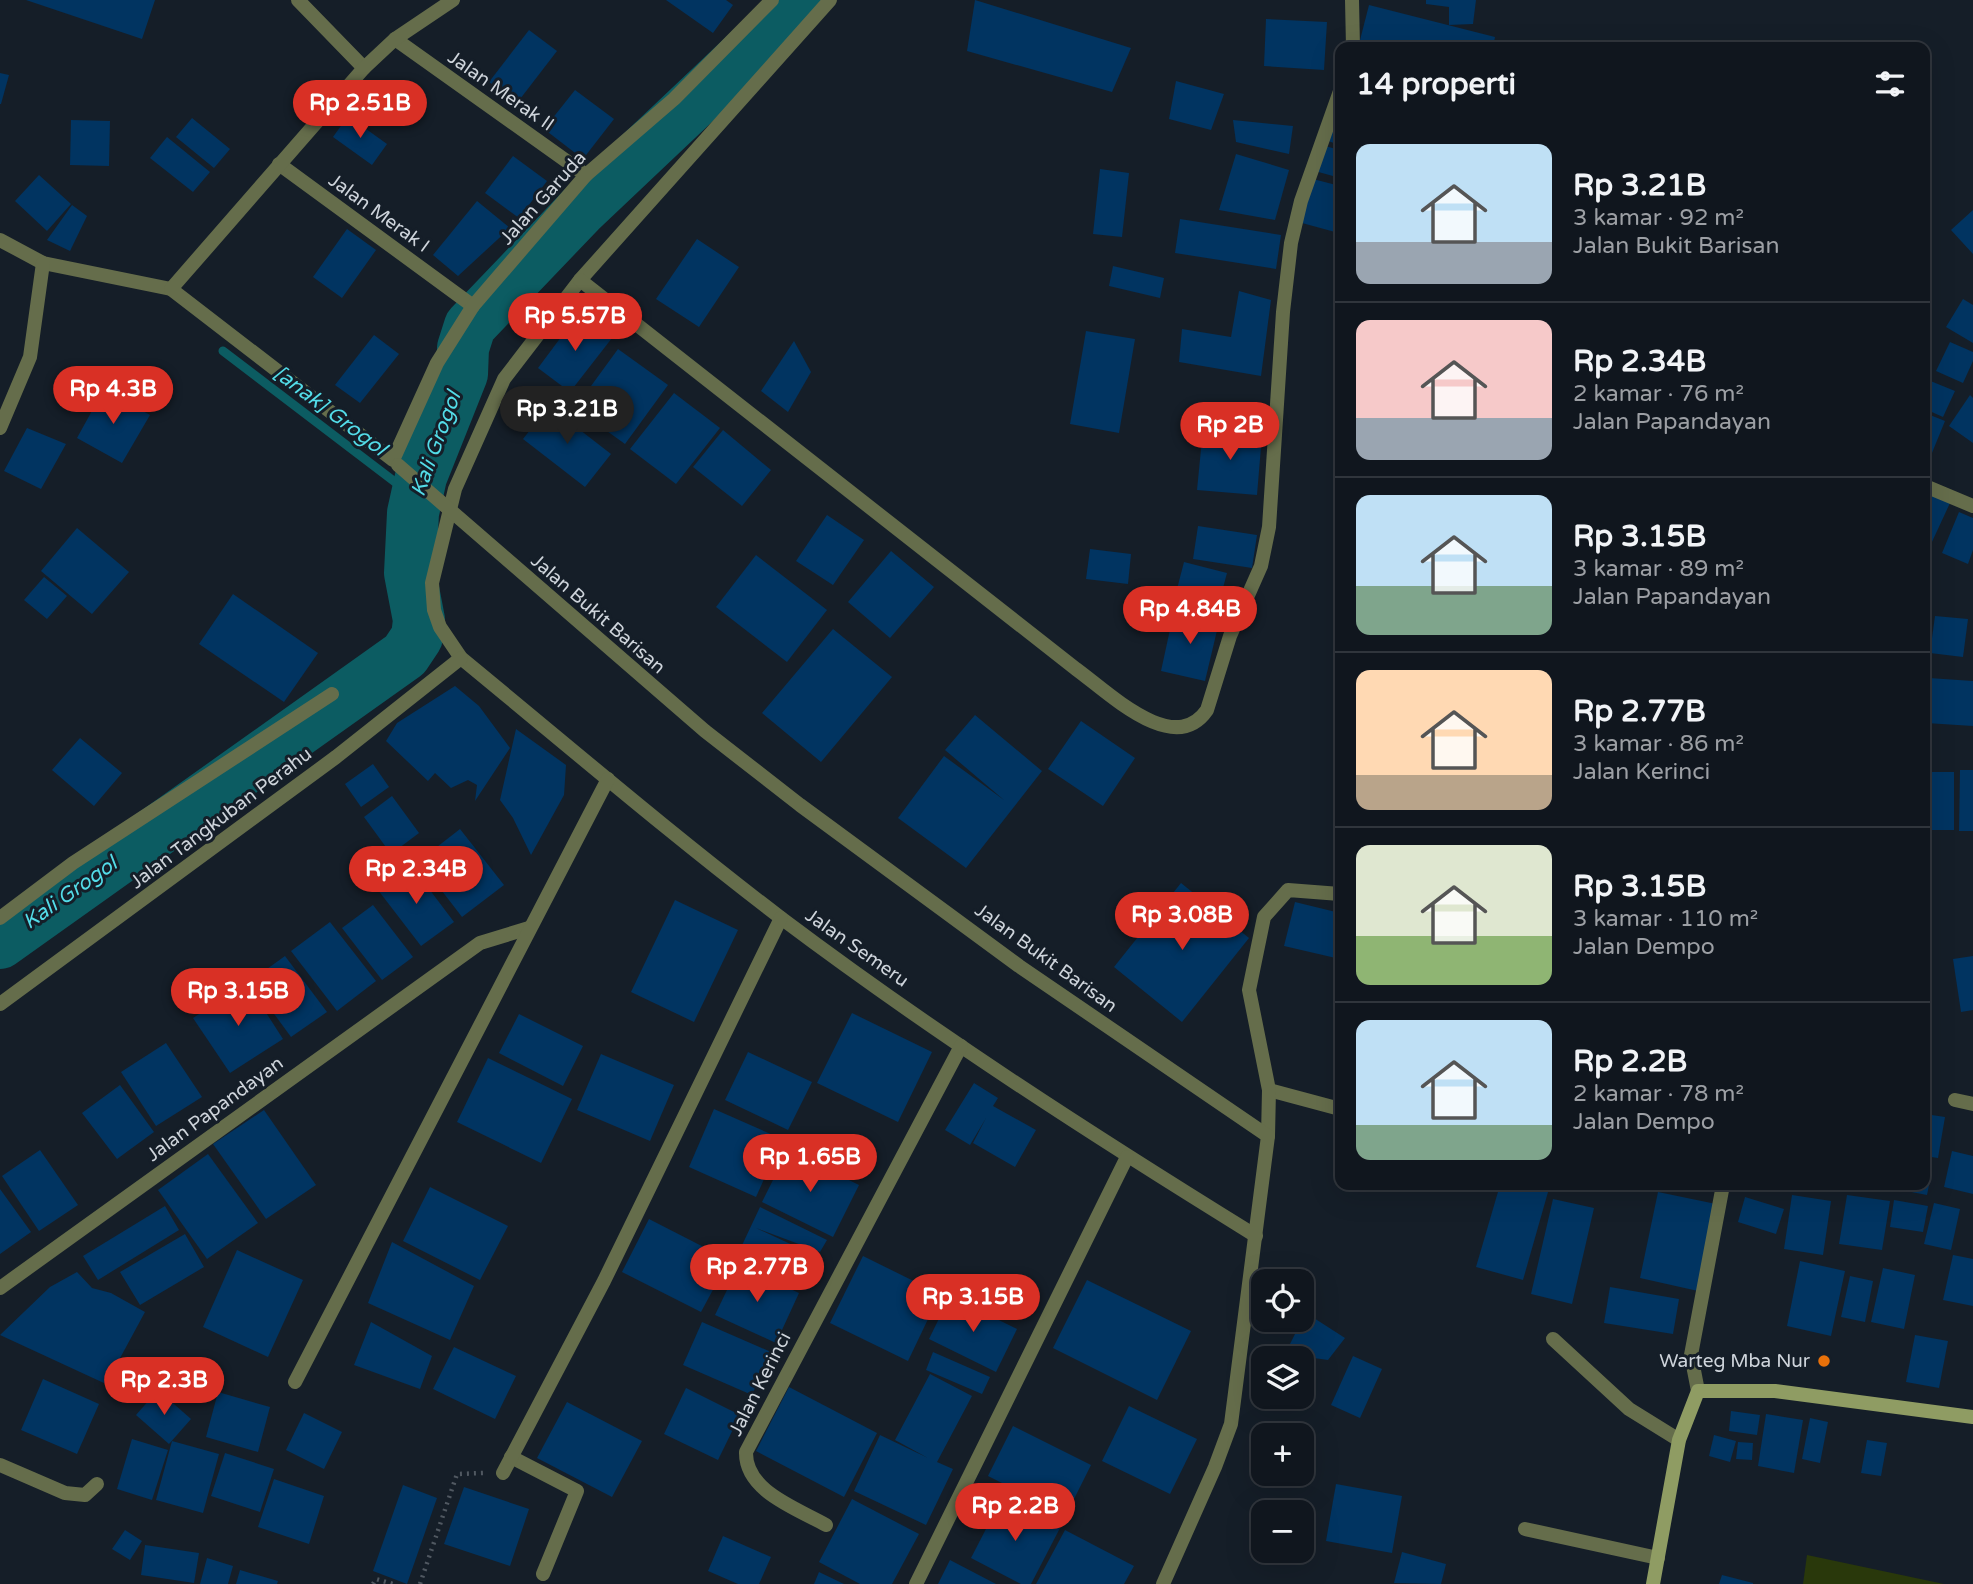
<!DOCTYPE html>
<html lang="id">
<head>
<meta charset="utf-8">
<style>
  body { margin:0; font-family:"Varela Round",sans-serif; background:#1e232b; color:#f1f3f6; height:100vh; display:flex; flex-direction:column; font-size:26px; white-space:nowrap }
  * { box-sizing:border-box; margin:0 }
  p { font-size:23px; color:#9c9fa4 }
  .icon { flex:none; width:38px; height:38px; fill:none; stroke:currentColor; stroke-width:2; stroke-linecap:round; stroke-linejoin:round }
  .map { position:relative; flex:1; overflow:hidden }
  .sheet { position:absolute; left:1335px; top:42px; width:595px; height:1148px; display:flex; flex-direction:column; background:#10161e; border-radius:14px; box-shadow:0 7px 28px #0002,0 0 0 2px #30353c }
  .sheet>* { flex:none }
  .controls { position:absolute; left:1251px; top:1269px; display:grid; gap:14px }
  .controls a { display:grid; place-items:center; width:63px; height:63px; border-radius:14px; background:#10161e; box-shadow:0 7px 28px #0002,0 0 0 2px #30353c; font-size:35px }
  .price { position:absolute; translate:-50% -60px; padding:0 16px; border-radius:24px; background:#d93025; color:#fff; font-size:23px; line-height:46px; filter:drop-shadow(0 2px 4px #0008) }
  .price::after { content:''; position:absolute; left:50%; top:42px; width:21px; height:16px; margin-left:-10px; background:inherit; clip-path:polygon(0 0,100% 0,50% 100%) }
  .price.selected { background:#222; color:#fff }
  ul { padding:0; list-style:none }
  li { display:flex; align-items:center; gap:21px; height:175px; padding:0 21px }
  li+li { border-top:2px solid #30353c }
  li span { display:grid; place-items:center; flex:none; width:196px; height:140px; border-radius:14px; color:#555 }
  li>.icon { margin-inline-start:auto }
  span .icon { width:84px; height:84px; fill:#fffc; stroke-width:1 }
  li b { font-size:30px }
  h2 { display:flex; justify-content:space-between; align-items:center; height:84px; padding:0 21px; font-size:30px }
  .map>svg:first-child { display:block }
  .green { fill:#29380b }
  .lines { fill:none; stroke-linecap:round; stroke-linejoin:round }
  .stream { stroke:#0c5c62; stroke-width:9 }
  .river { stroke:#0c5c62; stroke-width:52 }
  .building { fill:#013461 }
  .path { stroke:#505861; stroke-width:4.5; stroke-dasharray:2 5; stroke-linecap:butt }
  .service { stroke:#656d4b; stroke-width:14 }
  .minor { stroke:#656d4b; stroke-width:14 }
  .tertiary { stroke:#656d4b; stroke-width:14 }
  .secondary { stroke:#8f9c63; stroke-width:14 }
  .food-dot { fill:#e8710a; stroke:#151e28; stroke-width:2.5 }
  .labels { text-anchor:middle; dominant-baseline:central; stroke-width:6; stroke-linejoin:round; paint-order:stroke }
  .street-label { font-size:19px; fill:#ced4db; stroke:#151e28 }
  .poi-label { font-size:19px; fill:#ced4db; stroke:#151e28; text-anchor:end }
  .water-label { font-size:21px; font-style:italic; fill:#53dce8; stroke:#151e28 }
</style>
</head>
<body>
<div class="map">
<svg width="1973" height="1584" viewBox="0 0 1973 1584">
  <rect width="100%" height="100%" fill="#151e28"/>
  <polygon class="green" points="1807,1555 1944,1584 1803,1584"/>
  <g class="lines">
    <polyline class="stream" points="223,351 416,498"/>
    <polyline class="river" points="0,943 405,655 417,637 419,620 410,573 413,513 421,477 462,374 463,348 470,326 582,209 803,0"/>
  </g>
  <g class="building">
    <polygon points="26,0 155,0 142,39"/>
    <polygon points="666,0 726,0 733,5 713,33"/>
    <polygon points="975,0 1131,48 1112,92 967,51"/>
    <polygon points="1426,0 1476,0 1473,24 1449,25 1449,7 1426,4"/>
    <polygon points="1369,5 1495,37 1493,47 1372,47 1359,44"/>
    <polygon points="1266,19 1327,22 1324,70 1264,66"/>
    <polygon points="529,30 557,51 517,103 489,82"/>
    <polygon points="0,73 9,75 1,104 0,104"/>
    <polygon points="1176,81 1224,94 1211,130 1169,119"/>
    <polygon points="575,90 614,119 583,159 544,129"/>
    <polygon points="1340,96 1340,145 1328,141"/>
    <polygon points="348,116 387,144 372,165 333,137"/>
    <polygon points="192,118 230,149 214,168 176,137"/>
    <polygon points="71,120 110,121 109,166 70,165"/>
    <polygon points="1233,120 1293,126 1289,154 1236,142"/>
    <polygon points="167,137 210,172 193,192 150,158"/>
    <polygon points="1321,145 1340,150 1340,178 1315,171"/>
    <polygon points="1236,154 1289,170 1275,220 1219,210"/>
    <polygon points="513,156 547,181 519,218 485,193"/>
    <polygon points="1100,169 1129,173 1122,237 1093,234"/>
    <polygon points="39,175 71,204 47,231 15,201"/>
    <polygon points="1313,179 1340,186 1340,209 1335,232 1302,223"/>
    <polygon points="477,201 510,228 458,276 433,255"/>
    <polygon points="72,205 87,216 70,251 47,240"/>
    <polygon points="1973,210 1973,254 1951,230"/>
    <polygon points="1180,219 1281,235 1276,269 1175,253"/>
    <polygon points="347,229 376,250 342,298 313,277"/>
    <polygon points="697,239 739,267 699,327 656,299"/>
    <polygon points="1113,266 1164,278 1160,298 1109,286"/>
    <polygon points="1239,291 1271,300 1261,376 1179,362 1182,329 1231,337"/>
    <polygon points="1963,299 1973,305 1973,343 1946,327"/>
    <polygon points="579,313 612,338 570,392 538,368"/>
    <polygon points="1086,331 1135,339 1119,433 1070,424"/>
    <polygon points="374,335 399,354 360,403 335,385"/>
    <polygon points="794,341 811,372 788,412 761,391"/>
    <polygon points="1950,342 1973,352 1973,361 1963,383 1936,371"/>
    <polygon points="618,349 668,385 625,444 575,408"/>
    <polygon points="1928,380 1955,391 1943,417 1925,409"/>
    <polygon points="104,389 150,415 122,463 77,438"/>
    <polygon points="674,393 720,428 676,484 630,449"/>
    <polygon points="1970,395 1973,398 1973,443 1949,426"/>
    <polygon points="549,406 611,454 585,487 523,439"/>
    <polygon points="1925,413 1945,421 1925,470"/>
    <polygon points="27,428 66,444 41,489 4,471"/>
    <polygon points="1203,429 1262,435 1257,495 1197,490"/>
    <polygon points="723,430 771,470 742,506 693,467"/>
    <polygon points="1925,492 1950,503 1931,544 1925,541"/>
    <polygon points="1959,512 1973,518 1973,550 1968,564 1942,553"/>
    <polygon points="827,515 864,540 833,585 796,561"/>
    <polygon points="1198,526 1257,535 1252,568 1193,559"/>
    <polygon points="77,528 129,572 92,614 41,571"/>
    <polygon points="1090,549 1131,554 1128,584 1086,579"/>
    <polygon points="891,551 934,587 890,638 848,602"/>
    <polygon points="756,555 827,610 787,662 716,607"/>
    <polygon points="1184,562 1227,573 1220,599 1177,589"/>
    <polygon points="44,577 67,596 47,619 24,600"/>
    <polygon points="233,594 318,653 284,702 199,644"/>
    <polygon points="1925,603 1931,604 1926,633 1925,633"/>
    <polygon points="1174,611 1219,622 1205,681 1161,671"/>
    <polygon points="1935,616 1968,619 1963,657 1930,653"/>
    <polygon points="833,629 892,677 821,762 762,713"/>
    <polygon points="1929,678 1973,681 1973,726 1926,723"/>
    <polygon points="455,686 479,706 510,748 475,801 477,785 468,780 451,788 435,773 428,781 386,741 397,723"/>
    <polygon points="975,715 1042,771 966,868 898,818 944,756 1004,800 945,750"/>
    <polygon points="1081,721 1135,758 1103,806 1048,769"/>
    <polygon points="516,729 566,765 564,795 531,855 513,818 500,800"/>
    <polygon points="80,738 122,773 94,806 52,770"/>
    <polygon points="373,764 389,787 361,807 345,784"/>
    <polygon points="1960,770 1973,770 1973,831 1959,831"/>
    <rect x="1925" y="772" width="29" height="58"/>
    <polygon points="392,796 419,833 391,854 364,817"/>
    <polygon points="460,829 504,885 462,917 419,861"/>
    <polygon points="1339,839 1340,839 1340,864 1335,863"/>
    <polygon points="411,865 454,922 421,946 378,890"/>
    <polygon points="1181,883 1249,938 1182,1022 1114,967"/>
    <polygon points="675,900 738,930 694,1022 631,992"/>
    <polygon points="1295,902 1340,913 1340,959 1284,946"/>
    <polygon points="373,905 413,957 382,980 342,928"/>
    <polygon points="330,922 376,981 337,1011 291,951"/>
    <polygon points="285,956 327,1012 291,1037 250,981"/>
    <polygon points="1973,956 1973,1010 1961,1012 1953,959"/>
    <polygon points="247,983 283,1039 230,1073 193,1018"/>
    <polygon points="852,1013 932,1052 898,1122 817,1083"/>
    <polygon points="519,1014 583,1046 563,1086 499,1053"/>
    <polygon points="166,1043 202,1097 156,1126 121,1072"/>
    <polygon points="748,1052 812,1082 788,1130 725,1100"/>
    <polygon points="601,1054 674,1085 650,1141 577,1110"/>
    <polygon points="488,1058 572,1099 541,1163 457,1122"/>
    <polygon points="1339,1062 1340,1062 1340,1094 1333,1092"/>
    <polygon points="974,1083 998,1098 993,1106 1036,1130 1015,1167 973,1143 986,1118 970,1145 945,1130"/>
    <polygon points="120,1085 154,1132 117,1159 82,1113"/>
    <polygon points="714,1109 782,1139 756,1197 689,1167"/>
    <polygon points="264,1110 316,1185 266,1219 213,1144"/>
    <polygon points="1925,1114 1945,1117 1938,1158 1925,1156"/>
    <polygon points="40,1150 78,1205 39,1231 2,1176"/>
    <polygon points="788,1150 859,1185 833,1237 762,1202"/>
    <polygon points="1952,1151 1973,1156 1973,1194 1944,1187"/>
    <polygon points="208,1154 258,1223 207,1259 158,1190"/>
    <polygon points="1925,1168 1932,1170 1927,1195 1896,1189 1897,1185 1925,1185"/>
    <polygon points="1500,1185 1550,1185 1523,1280 1476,1267"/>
    <polygon points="1803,1185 1834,1185 1832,1192"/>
    <polygon points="430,1187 508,1226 480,1280 403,1241"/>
    <polygon points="0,1189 31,1232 0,1254"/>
    <polygon points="1658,1192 1716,1204 1698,1291 1640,1278"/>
    <polygon points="1792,1195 1831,1201 1823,1255 1784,1249"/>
    <polygon points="1847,1195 1890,1201 1882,1250 1839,1244"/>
    <polygon points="1745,1197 1784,1209 1776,1234 1738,1222"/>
    <polygon points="1553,1199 1594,1208 1572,1304 1531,1294"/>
    <polygon points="1894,1200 1928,1206 1923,1232 1890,1227"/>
    <polygon points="1934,1203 1960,1209 1951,1250 1924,1244"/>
    <polygon points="165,1206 179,1230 98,1280 83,1256"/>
    <polygon points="760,1207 827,1240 820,1252 756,1228 814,1255 799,1287 736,1258"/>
    <polygon points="649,1219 729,1260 701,1312 622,1272"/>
    <polygon points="185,1234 204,1267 140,1305 120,1272"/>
    <polygon points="392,1242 474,1286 450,1340 368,1303"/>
    <polygon points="237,1250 303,1280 268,1357 203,1327"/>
    <polygon points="1953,1255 1973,1259 1973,1306 1943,1300"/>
    <polygon points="863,1256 940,1294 908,1361 830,1323"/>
    <polygon points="1800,1261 1845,1271 1831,1336 1787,1326"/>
    <polygon points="739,1265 799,1293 776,1343 715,1315"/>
    <polygon points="1883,1268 1915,1275 1904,1329 1871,1322"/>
    <polygon points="77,1272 92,1288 111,1293 145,1312 106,1384 0,1335 50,1287"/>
    <polygon points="1850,1276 1873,1281 1865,1322 1841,1317"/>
    <polygon points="1087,1280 1191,1331 1157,1400 1053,1348"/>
    <polygon points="1610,1287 1679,1299 1673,1334 1604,1323"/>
    <polygon points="950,1296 1017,1329 996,1372 929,1339"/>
    <polygon points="1303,1311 1345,1338 1328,1360 1285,1354 1302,1320"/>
    <polygon points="371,1322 432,1356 420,1389 354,1365"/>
    <polygon points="702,1322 771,1352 752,1395 683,1365"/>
    <polygon points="1915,1335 1948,1341 1939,1388 1906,1382"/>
    <polygon points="454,1347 516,1376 495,1419 433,1389"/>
    <polygon points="933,1352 990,1377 982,1394 926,1370"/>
    <polygon points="1353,1356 1382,1369 1360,1418 1331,1405"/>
    <polygon points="930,1374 972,1396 937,1462 953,1469 926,1525 854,1491 880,1435 928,1458 895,1440"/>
    <polygon points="43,1379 99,1404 77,1454 21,1430"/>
    <polygon points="789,1387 877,1433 844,1497 756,1451"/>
    <polygon points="686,1388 740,1415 718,1460 664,1434"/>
    <polygon points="158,1390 191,1419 169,1444 136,1415"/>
    <polygon points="218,1392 270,1407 258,1452 206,1437"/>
    <polygon points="567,1402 642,1441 612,1497 537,1458"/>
    <polygon points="1129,1406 1197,1439 1170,1494 1102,1461"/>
    <polygon points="1731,1411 1760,1415 1757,1435 1729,1431"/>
    <polygon points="304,1413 342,1432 324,1469 286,1450"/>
    <polygon points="1766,1414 1803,1420 1794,1473 1758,1466"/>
    <polygon points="1810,1418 1828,1422 1820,1463 1802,1459"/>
    <polygon points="1013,1426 1091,1465 1066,1515 988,1476"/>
    <polygon points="1714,1435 1736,1441 1730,1462 1709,1456"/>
    <polygon points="132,1439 168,1450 152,1500 117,1489"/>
    <polygon points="1867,1440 1887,1443 1881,1476 1861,1473"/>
    <polygon points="172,1441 219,1454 203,1513 156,1500"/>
    <polygon points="1738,1442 1753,1443 1752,1460 1736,1459"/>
    <polygon points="225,1453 274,1469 260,1512 211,1496"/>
    <polygon points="274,1479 324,1496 309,1544 258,1527"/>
    <polygon points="1336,1484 1402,1496 1392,1553 1326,1541"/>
    <polygon points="403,1485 437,1498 407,1584 373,1571"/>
    <polygon points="464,1487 529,1509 510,1566 444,1544"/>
    <polygon points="1002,1498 1060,1528 1031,1584 1021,1584 971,1558"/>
    <polygon points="852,1499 919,1534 892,1584 860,1584 819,1562"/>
    <polygon points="125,1530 142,1541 130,1560 112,1549"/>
    <polygon points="1065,1530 1134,1566 1124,1584 1036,1584"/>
    <polygon points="723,1536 771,1557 759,1584 738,1584 708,1571"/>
    <polygon points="145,1545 199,1553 194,1583 141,1575"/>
    <polygon points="1402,1552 1446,1564 1441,1584 1394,1583"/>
    <polygon points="207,1558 233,1566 228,1584 200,1584"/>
    <polygon points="950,1560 996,1584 938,1584"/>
    <polygon points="240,1570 278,1581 277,1584 236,1584"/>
    <polygon points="819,1572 844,1584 814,1584"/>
    <polygon points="1722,1575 1753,1583 1753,1584 1719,1584"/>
  </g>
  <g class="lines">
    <g class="path">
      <polyline points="373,1584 376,1579 393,1584"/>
      <polyline points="420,1584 457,1474 484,1473"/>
    </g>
    <polyline class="service" points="1525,1529 1658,1558"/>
    <g class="minor">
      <polyline points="298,0 364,68"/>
      <path d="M830,0L580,280L504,379L455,489L432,583L434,610L440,627L461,658C567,745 672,835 781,918C934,1033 1094,1136 1256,1236"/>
      <polyline points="1352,0 1353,47"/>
      <polyline points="395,39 586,175"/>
      <polyline points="279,164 473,306"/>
      <polyline points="0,240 43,263 171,289"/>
      <path d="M580,280L1076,669C1108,692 1174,758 1207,710L1230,636L1261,566L1269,527L1283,312L1291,243L1301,201L1340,91"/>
      <polyline points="0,428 30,357 43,263"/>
      <polyline points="1925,486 1973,506"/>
      <polyline points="0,918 73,863 332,694"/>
      <polyline points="0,1004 336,757 461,658"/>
      <polyline points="1269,1090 1340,1109"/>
      <polyline points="1955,1100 1973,1104"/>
      <polyline points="1268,1136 1269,1090 1249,990 1264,917 1288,890 1340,894"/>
      <polyline points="0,1288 480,943 529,928"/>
      <polyline points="1553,1339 1629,1409 1679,1440"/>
      <polyline points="295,1382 608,779"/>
      <polyline points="1698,1391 1691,1355 1723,1185"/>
      <polyline points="511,1457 577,1491 543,1574"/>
      <polyline points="0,1465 65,1493 85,1495 97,1484"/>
      <polyline points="503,1473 604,1281 781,918"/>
      <path d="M826,1525C796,1508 745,1491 746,1452L961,1046"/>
      <polyline points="916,1584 1127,1157"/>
    </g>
    <g class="tertiary">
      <polyline points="453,0 395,39 364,68 171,289 393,460 437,363 473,306 586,175 674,99 772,0"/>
      <polyline points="398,465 705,731 800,805 1019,966 1268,1136 1231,1424 1215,1467 1163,1584"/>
    </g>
    <polyline class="secondary" points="1653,1584 1679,1440 1698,1391 1775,1391 1973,1417"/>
  </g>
  <circle class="food-dot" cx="1824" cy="1361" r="7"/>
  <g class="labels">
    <g class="street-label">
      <text transform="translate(501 91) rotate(35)">Jalan Merak II</text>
      <text transform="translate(543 198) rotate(-48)">Jalan Garuda</text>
      <text transform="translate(379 213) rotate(36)">Jalan Merak I</text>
      <text transform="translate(598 614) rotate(41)">Jalan Bukit Barisan</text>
      <text transform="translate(221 818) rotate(-37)">Jalan Tangkuban Perahu</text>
      <text transform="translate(857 948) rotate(35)">Jalan Semeru</text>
      <text transform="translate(1046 958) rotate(36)">Jalan Bukit Barisan</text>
      <text transform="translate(215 1109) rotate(-36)">Jalan Papandayan</text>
      <text transform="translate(760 1384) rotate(-63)">Jalan Kerinci</text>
    </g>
    <g class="poi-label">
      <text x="1810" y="1361">Warteg Mba Nur</text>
    </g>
    <g class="water-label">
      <text transform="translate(330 411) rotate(37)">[anak] Grogol</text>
      <text transform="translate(436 444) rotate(-70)">Kali Grogol</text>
      <text transform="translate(70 893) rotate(-35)">Kali Grogol</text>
    </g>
  </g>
</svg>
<div class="controls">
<a><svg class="icon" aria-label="locate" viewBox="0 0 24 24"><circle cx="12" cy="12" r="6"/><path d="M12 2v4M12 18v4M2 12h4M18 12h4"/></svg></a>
<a><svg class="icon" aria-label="layers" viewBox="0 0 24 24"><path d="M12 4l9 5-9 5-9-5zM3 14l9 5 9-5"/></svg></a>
<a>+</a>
<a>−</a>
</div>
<b class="price" style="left:360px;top:140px">Rp 2.51B</b>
<b class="price" style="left:575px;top:353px">Rp 5.57B</b>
<b class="price" style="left:113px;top:426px">Rp 4.3B</b>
<b class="price selected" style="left:567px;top:446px">Rp 3.21B</b>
<b class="price" style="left:1230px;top:462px">Rp 2B</b>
<b class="price" style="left:1190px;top:646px">Rp 4.84B</b>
<b class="price" style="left:416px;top:906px">Rp 2.34B</b>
<b class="price" style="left:1182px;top:952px">Rp 3.08B</b>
<b class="price" style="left:238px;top:1028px">Rp 3.15B</b>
<b class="price" style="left:810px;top:1194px">Rp 1.65B</b>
<b class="price" style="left:757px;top:1304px">Rp 2.77B</b>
<b class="price" style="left:973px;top:1334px">Rp 3.15B</b>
<b class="price" style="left:164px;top:1417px">Rp 2.3B</b>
<b class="price" style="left:1015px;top:1543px">Rp 2.2B</b>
<section class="sheet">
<h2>14 properti<svg class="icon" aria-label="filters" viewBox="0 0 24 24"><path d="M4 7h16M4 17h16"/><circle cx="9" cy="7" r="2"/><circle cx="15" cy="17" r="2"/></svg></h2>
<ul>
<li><span style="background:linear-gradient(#bfe0f5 70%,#9aa5b1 0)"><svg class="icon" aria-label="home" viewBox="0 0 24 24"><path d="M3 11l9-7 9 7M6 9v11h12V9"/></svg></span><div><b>Rp 3.21B</b><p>3 kamar · 92 m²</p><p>Jalan Bukit Barisan</p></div></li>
<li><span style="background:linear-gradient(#f6c9c9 70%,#9aa5b1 0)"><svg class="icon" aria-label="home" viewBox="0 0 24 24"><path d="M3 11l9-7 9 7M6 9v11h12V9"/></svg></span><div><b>Rp 2.34B</b><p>2 kamar · 76 m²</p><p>Jalan Papandayan</p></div></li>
<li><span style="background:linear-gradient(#bfe0f5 65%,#7fa58c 0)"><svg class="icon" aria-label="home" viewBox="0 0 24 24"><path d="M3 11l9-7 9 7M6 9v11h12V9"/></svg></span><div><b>Rp 3.15B</b><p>3 kamar · 89 m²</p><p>Jalan Papandayan</p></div></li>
<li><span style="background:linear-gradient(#ffd9b3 75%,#b9a48a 0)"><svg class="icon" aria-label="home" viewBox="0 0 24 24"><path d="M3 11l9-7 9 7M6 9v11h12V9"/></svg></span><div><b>Rp 2.77B</b><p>3 kamar · 86 m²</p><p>Jalan Kerinci</p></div></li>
<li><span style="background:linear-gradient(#dfe7d0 65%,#8fb573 0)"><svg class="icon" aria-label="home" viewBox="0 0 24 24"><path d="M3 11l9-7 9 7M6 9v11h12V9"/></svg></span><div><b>Rp 3.15B</b><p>3 kamar · 110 m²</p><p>Jalan Dempo</p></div></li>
<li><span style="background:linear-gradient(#bfe0f5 75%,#7fa58c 0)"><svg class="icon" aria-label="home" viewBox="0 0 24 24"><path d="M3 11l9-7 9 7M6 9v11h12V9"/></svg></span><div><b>Rp 2.2B</b><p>2 kamar · 78 m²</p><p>Jalan Dempo</p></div></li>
</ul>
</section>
</div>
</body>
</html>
